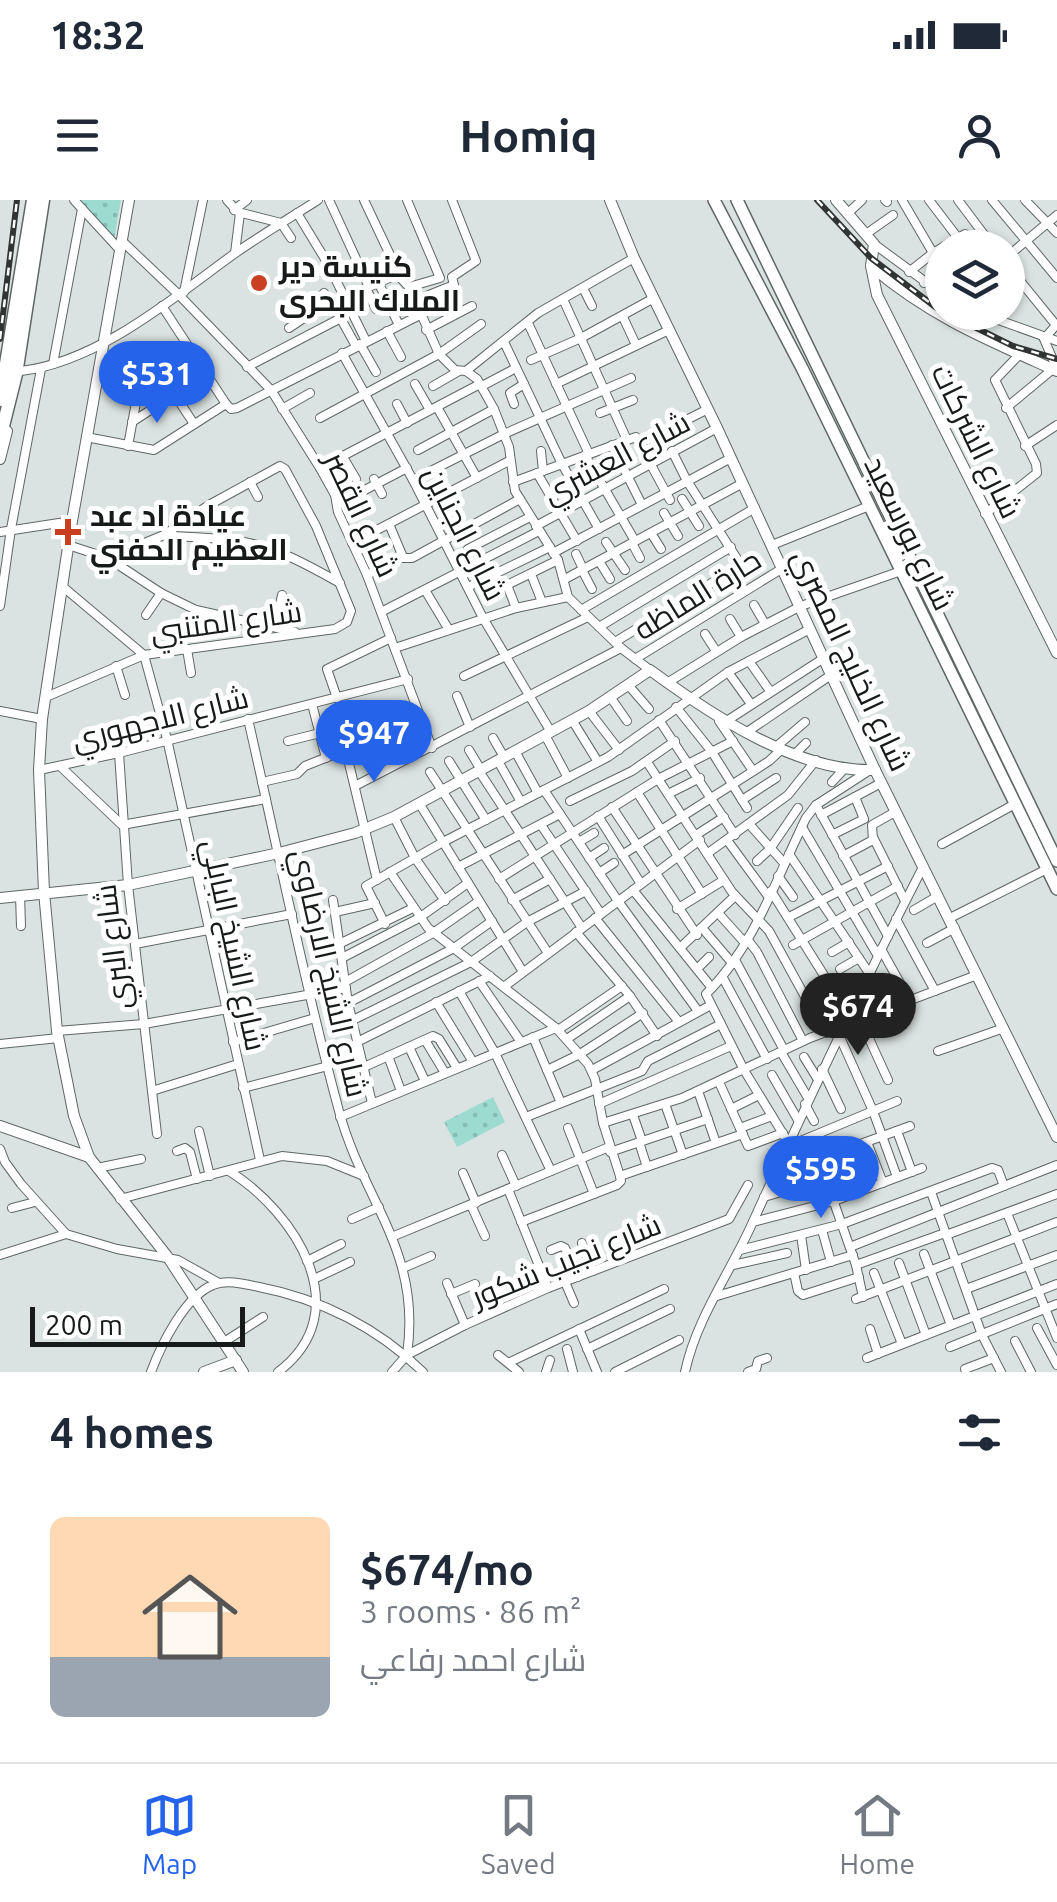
<!DOCTYPE html>
<html lang="en">
<head>
<meta charset="utf-8">
<style>
  body { margin:0; font-family:Ubuntu,Cairo,sans-serif; background:#f6f6f7; color:#1f2937; height:100vh; display:flex; flex-direction:column; font-size:38px; white-space:nowrap }
  * { box-sizing:border-box; margin:0 }
  p { font-size:32px; color:#747a83 }
  .icon { flex:none; width:55px; height:55px; fill:none; stroke:currentColor; stroke-width:2; stroke-linecap:round; stroke-linejoin:round }
  .map { position:relative; height:1172px; overflow:hidden }
  .sheet { display:flex; flex-direction:column; background:#fff; flex:1 }
  .sheet>* { flex:none }
  .controls { position:absolute; left:925px; top:30px; display:grid; gap:20px }
  .controls a { display:grid; place-items:center; width:100px; height:100px; border-radius:50%; background:#fff; box-shadow:0 2px 8px #0004; font-size:50px }
  .scale { position:absolute; left:30px; bottom:25px; width:215px; box-sizing:border-box; padding-left:10px; border:5px solid #161a19; border-top:0; font-size:28px; line-height:35px; white-space:nowrap; color:#161a19; -webkit-text-stroke:8px #fff; paint-order:stroke }
  .price { position:absolute; translate:-50% -85px; padding:0 22px; border-radius:35px; background:#2563eb; color:#fff; font-size:32px; line-height:65px; filter:drop-shadow(0 2px 5px #0008) }
  .price::after { content:''; position:absolute; left:50%; top:60px; width:30px; height:22px; margin-left:-15px; background:inherit; clip-path:polygon(0 0,100% 0,50% 100%) }
  .price.current { background:#222; color:#fff }
  ul { padding:0; list-style:none }
  li { display:flex; align-items:center; gap:30px; height:250px; padding:0 50px }
  li+li { border-top:2px solid #e0e1e3 }
  li span { display:grid; place-items:center; flex:none; width:280px; height:200px; border-radius:15px; color:#555 }
  li>.icon { margin-inline-start:auto }
  span .icon { width:120px; height:120px; fill:#fffc; stroke-width:1 }
  li b { font-size:42px }
  h2 { display:flex; justify-content:space-between; align-items:center; height:120px; padding:0 50px; font-size:42px }
  .status { display:flex; justify-content:space-between; align-items:center; height:70px; padding:0 50px; background:#fff; direction:ltr }
  .status svg { height:28px; fill:currentColor }
  header { display:flex; justify-content:space-between; align-items:center; height:130px; padding:0 50px; background:#fff; font-size:45px; font-weight:600 }
  .menu { display:flex; justify-content:space-around; align-items:center; height:140px; border-top:2px solid #e0e1e3; background:#fff; font-size:28px; color:#747a83 }
  .menu a { display:grid; justify-items:center; gap:5px }
  .menu .current { color:#2563eb }
  .map>svg:first-child { display:block }
  .grass { fill:url(#grass-dots) }
  .lines { fill:none; stroke-linecap:round; stroke-linejoin:round }
  .street-casing { stroke:#5f6766; stroke-width:10 }
  .secondary-casing { stroke:#5f6766; stroke-width:12 }
  .primary-casing { stroke:#5f6766; stroke-width:14 }
  .highway-casing { stroke:#5f6766; stroke-width:15 }
  .street { stroke:#fff; stroke-width:8 }
  .secondary { stroke:#fff; stroke-width:10 }
  .primary { stroke:#fff; stroke-width:11 }
  .highway { stroke:#fff; stroke-width:12 }
  .rail-casing { stroke:#303433; stroke-width:6 }
  .rail { stroke:#fff; stroke-width:2.5; stroke-dasharray:8; stroke-linecap:butt }
  .poi-dot { fill:#ca3f21; stroke:#fff; stroke-width:4 }
  .labels { text-anchor:middle; dominant-baseline:central; stroke-width:10; stroke-linejoin:round; paint-order:stroke }
  .poi-label { font-size:30px; font-weight:bold; fill:#161a19; stroke:#fff; text-anchor:start }
  .street-label { font-size:30px; fill:#161a19; stroke:#fff }
</style>
</head>
<body>
<div class="status"><b>18:32</b><svg viewBox="0 0 49 12"><path d="M0 12V9h3v3zM5 12V6h3v6zM10 12V3h3v9zM15 12V0h3v12zM26 1h20v11H26zM47 4h2v5h-2z"/></svg></div>
<header><svg class="icon" aria-label="menu" viewBox="0 0 24 24"><path d="M4 6h16M4 12h16M4 18h16"/></svg>Homiq<svg class="icon" aria-label="person" viewBox="0 0 24 24"><circle cx="12" cy="8" r="4"/><path d="M4 21q1-7 8-7t8 7"/></svg></header>
<div class="map">
<svg width="1057" height="1172" viewBox="0 0 1057 1172">
  <defs>
    <pattern id="grass-dots" width="8" height="8" patternUnits="userSpaceOnUse" patternTransform="scale(2.5)"><rect width="8" height="8" fill="#9ddbd1"/><path d="M2 2h.1M6 6h.1" fill="none" stroke="#86bbb3" stroke-width="1.8" stroke-linecap="round"/></pattern>
  </defs>
  <rect width="100%" height="100%" fill="#dae3e1"/>
  <g class="grass">
    <polygon points="77,0 121,0 114,39"/>
    <polygon points="493,897 505,922 457,947 444,922"/>
  </g>
  <g class="lines">
    <g class="street-casing">
      <g id="street">
        <polyline points="74,0 120,50"/>
        <polyline points="227,0 238,12 281,23 291,38"/>
        <polyline points="329,0 369,87"/>
        <polyline points="364,0 390,55 393,70 409,87 439,154 455,170 466,171 477,179 494,209 509,247 515,291 558,360 568,397 621,448 650,470"/>
        <polyline points="407,0 440,78 409,87"/>
        <polyline points="885,0 887,2"/>
        <polyline points="902,0 933,53"/>
        <polyline points="929,0 958,38"/>
        <polyline points="958,0 994,48"/>
        <polyline points="992,0 1057,78"/>
        <polyline points="1025,0 1057,33"/>
        <polyline points="234,10 247,0"/>
        <polyline points="297,13 328,64 366,141"/>
        <polyline points="848,13 862,0"/>
        <polyline points="866,34 893,15"/>
        <polyline points="122,41 179,95 271,190 320,268 335,295 338,312 367,375 432,548"/>
        <polyline points="874,44 942,94"/>
        <polyline points="971,48 976,43"/>
        <polyline points="235,53 240,13"/>
        <polyline points="1008,56 1057,15"/>
        <polyline points="1008,66 1056,125"/>
        <polyline points="909,72 933,53 965,34"/>
        <polyline points="378,82 399,125"/>
        <polyline points="924,83 942,68"/>
        <polyline points="366,88 376,109"/>
        <polyline points="583,88 592,106"/>
        <polyline points="1008,91 1019,82"/>
        <polyline points="184,92 203,0"/>
        <polyline points="324,93 331,101 356,146"/>
        <polyline points="344,98 396,75"/>
        <polyline points="563,99 627,240"/>
        <polyline points="414,101 454,85 452,77 476,61 452,0"/>
        <polyline points="162,106 226,204"/>
        <polyline points="976,112 1057,141"/>
        <polyline points="623,117 636,145"/>
        <polyline points="528,123 589,254"/>
        <polyline points="1057,124 1044,139 1057,169"/>
        <polyline points="289,128 313,112"/>
        <polyline points="426,130 472,106"/>
        <polyline points="387,131 401,157"/>
        <polyline points="504,142 562,264 599,329"/>
        <polyline points="360,144 376,172"/>
        <polyline points="342,153 413,280 483,418 551,532"/>
        <polyline points="531,160 581,138 654,98"/>
        <polyline points="53,164 82,9"/>
        <polyline points="156,166 194,224"/>
        <polyline points="247,167 341,118"/>
        <path d="M21,171C98,162 173,98 234,54C261,35 290,18 318,0"/>
        <polyline points="121,171 143,174 188,146"/>
        <polyline points="466,171 538,113 634,58"/>
        <polyline points="415,184 430,210"/>
        <polyline points="556,184 669,130"/>
        <polyline points="433,186 459,171"/>
        <polyline points="482,186 516,168"/>
        <polyline points="226,204 231,209 237,208 420,115"/>
        <polyline points="397,204 407,223"/>
        <polyline points="514,204 510,193 524,184"/>
        <polyline points="437,207 477,278"/>
        <polyline points="1006,208 1053,169"/>
        <polyline points="282,209 310,193"/>
        <polyline points="600,213 633,200"/>
        <polyline points="320,218 439,154 481,124"/>
        <polyline points="132,222 175,194"/>
        <polyline points="86,237 154,250 226,204"/>
        <polyline points="641,243 708,209"/>
        <polyline points="612,245 642,305"/>
        <polyline points="128,246 141,175"/>
        <polyline points="1025,246 1057,225"/>
        <polyline points="418,250 494,209"/>
        <polyline points="541,251 543,271"/>
        <polyline points="585,255 635,341"/>
        <polyline points="343,257 356,279"/>
        <polyline points="320,268 480,184"/>
        <polyline points="537,273 577,341"/>
        <polyline points="374,279 382,294"/>
        <polyline points="413,280 504,234 631,178"/>
        <polyline points="250,282 258,297"/>
        <polyline points="513,282 636,237 670,300"/>
        <polyline points="682,299 699,326"/>
        <polyline points="338,304 407,268"/>
        <polyline points="664,313 678,336"/>
        <polyline points="985,314 1037,273 1036,264 995,180 1019,155"/>
        <polyline points="389,324 403,357"/>
        <polyline points="536,326 717,228"/>
        <polyline points="0,332 72,321"/>
        <polyline points="651,333 661,349"/>
        <path d="M164,335C191,338 218,337 244,342C280,349 309,366 340,383"/>
        <polyline points="606,342 625,370"/>
        <polyline points="352,343 509,261"/>
        <polyline points="632,343 640,358"/>
        <polyline points="68,345 108,358 161,393 196,410 295,432"/>
        <polyline points="772,345 869,306"/>
        <polyline points="468,349 530,317"/>
        <polyline points="553,353 731,258"/>
        <polyline points="576,354 583,369"/>
        <polyline points="599,361 610,379"/>
        <polyline points="582,370 592,389"/>
        <polyline points="531,374 542,402"/>
        <polyline points="367,375 399,358 412,358 520,299"/>
        <polyline points="565,379 743,283"/>
        <polyline points="62,386 144,455 167,539 260,960"/>
        <polyline points="468,387 550,347"/>
        <polyline points="425,390 449,430"/>
        <polyline points="754,405 765,424"/>
        <polyline points="0,406 11,329 41,169"/>
        <polyline points="516,408 507,385 558,360"/>
        <polyline points="581,410 755,308"/>
        <polyline points="381,412 539,331"/>
        <polyline points="146,415 161,393"/>
        <polyline points="730,419 741,437"/>
        <polyline points="275,427 282,395"/>
        <polyline points="599,427 731,347"/>
        <polyline points="705,434 716,451"/>
        <polyline points="615,442 741,365 687,281 672,251"/>
        <polyline points="395,448 516,408 568,397"/>
        <polyline points="187,449 191,473"/>
        <polyline points="635,459 783,368"/>
        <polyline points="749,461 770,491"/>
        <polyline points="116,466 125,495"/>
        <polyline points="728,472 751,504"/>
        <polyline points="464,476 588,417"/>
        <polyline points="667,483 741,437 801,406 901,371"/>
        <polyline points="629,486 649,509"/>
        <polyline points="457,496 470,527"/>
        <polyline points="46,497 144,455 335,429 347,422 351,411 316,326 285,269 280,266 209,305 164,335 108,358"/>
        <polyline points="337,498 327,469 391,438"/>
        <polyline points="611,498 627,521"/>
        <polyline points="312,504 326,558"/>
        <polyline points="676,507 712,552 747,608"/>
        <polyline points="0,511 42,519"/>
        <polyline points="589,511 619,550"/>
        <path d="M248,519C278,650 304,782 339,911C364,1003 422,1051 407,1155"/>
        <polyline points="572,520 598,562"/>
        <polyline points="659,520 735,635"/>
        <polyline points="719,521 753,571"/>
        <polyline points="725,522 824,458"/>
        <polyline points="747,532 831,475"/>
        <polyline points="545,535 568,578"/>
        <polyline points="493,538 504,557"/>
        <polyline points="288,541 320,533"/>
        <polyline points="777,546 805,522"/>
        <polyline points="469,550 481,570"/>
        <polyline points="346,551 377,680"/>
        <polyline points="515,551 538,593"/>
        <polyline points="119,553 128,685 157,934"/>
        <polyline points="795,554 806,543"/>
        <polyline points="449,561 486,620"/>
        <polyline points="498,561 521,602"/>
        <polyline points="647,562 732,692 769,731 825,833"/>
        <polyline points="60,566 122,625 266,599"/>
        <polyline points="39,570 119,553 408,479"/>
        <polyline points="479,571 582,728"/>
        <polyline points="430,572 548,753"/>
        <polyline points="262,582 297,574 305,566 421,520"/>
        <polyline points="832,582 845,568"/>
        <polyline points="355,586 621,448"/>
        <polyline points="544,590 618,701 698,811"/>
        <polyline points="637,592 702,694"/>
        <polyline points="668,594 700,578"/>
        <polyline points="742,600 776,578"/>
        <polyline points="570,601 632,571 675,541"/>
        <polyline points="419,603 523,772"/>
        <polyline points="816,605 888,736"/>
        <polyline points="612,607 697,735"/>
        <polyline points="821,615 881,583"/>
        <polyline points="598,616 641,684"/>
        <polyline points="394,617 415,658 445,701"/>
        <polyline points="541,625 601,714"/>
        <polyline points="750,625 784,663"/>
        <polyline points="802,627 878,756"/>
        <polyline points="696,635 724,617"/>
        <polyline points="832,635 864,619 855,597"/>
        <polyline points="874,639 905,701"/>
        <polyline points="727,640 768,696"/>
        <polyline points="579,642 594,633"/>
        <polyline points="942,644 1015,604"/>
        <polyline points="708,653 788,595 816,560"/>
        <polyline points="789,654 869,773"/>
        <polyline points="622,655 769,561 782,549"/>
        <polyline points="843,656 873,640 872,625 895,612"/>
        <polyline points="589,658 604,648"/>
        <polyline points="757,661 770,649 798,608"/>
        <polyline points="458,667 560,614"/>
        <polyline points="390,672 428,728 556,828 588,864 595,879 603,923 620,976"/>
        <polyline points="599,673 614,663"/>
        <polyline points="778,676 793,697"/>
        <polyline points="499,679 658,579 733,541"/>
        <polyline points="633,690 712,788"/>
        <polyline points="771,691 830,785"/>
        <polyline points="20,695 21,726"/>
        <polyline points="333,700 348,803 372,903"/>
        <polyline points="512,700 550,679"/>
        <polyline points="677,709 724,680"/>
        <polyline points="914,710 938,696"/>
        <polyline points="335,712 375,703"/>
        <polyline points="719,714 745,743"/>
        <polyline points="789,717 888,666"/>
        <polyline points="595,718 679,822"/>
        <polyline points="950,718 1047,669"/>
        <polyline points="896,719 935,791"/>
        <polyline points="385,724 366,686 443,642 608,557 728,472 810,429"/>
        <polyline points="703,729 733,764"/>
        <polyline points="576,732 630,796 657,836"/>
        <polyline points="747,739 757,752 803,841"/>
        <polyline points="927,743 955,728"/>
        <polyline points="135,744 292,714"/>
        <polyline points="339,744 413,708"/>
        <polyline points="793,745 898,686"/>
        <polyline points="680,748 735,696"/>
        <polyline points="881,749 910,801"/>
        <polyline points="832,752 849,742"/>
        <polyline points="342,758 419,718 468,683"/>
        <polyline points="735,760 784,850"/>
        <polyline points="697,769 709,757"/>
        <polyline points="840,769 859,758"/>
        <polyline points="867,777 887,811"/>
        <polyline points="723,778 767,859"/>
        <polyline points="847,778 858,796"/>
        <polyline points="479,781 521,842"/>
        <polyline points="345,782 433,733 479,701"/>
        <polyline points="505,786 700,640"/>
        <polyline points="459,791 495,853 551,971"/>
        <polyline points="831,796 846,820"/>
        <polyline points="436,802 473,862"/>
        <polyline points="348,803 454,748 492,721"/>
        <polyline points="353,820 471,762 527,722 586,691"/>
        <polyline points="861,821 888,880"/>
        <polyline points="558,830 622,786"/>
        <polyline points="57,831 144,824 346,788"/>
        <polyline points="839,835 873,911 897,977"/>
        <polyline points="533,837 561,903"/>
        <polyline points="567,839 630,796"/>
        <polyline points="425,840 445,873"/>
        <polyline points="359,841 490,776"/>
        <polyline points="233,842 315,818"/>
        <polyline points="0,844 59,838"/>
        <polyline points="409,847 425,881"/>
        <polyline points="938,851 1004,828"/>
        <polyline points="781,852 808,898"/>
        <polyline points="388,856 401,891"/>
        <polyline points="804,857 817,878"/>
        <polyline points="364,867 433,836 439,839 457,868"/>
        <polyline points="822,869 841,909"/>
        <polyline points="547,870 580,854 643,813"/>
        <polyline points="592,870 711,805"/>
        <polyline points="772,875 798,920"/>
        <polyline points="719,882 748,946 783,933"/>
        <polyline points="243,888 328,866"/>
        <polyline points="152,891 238,864"/>
        <polyline points="698,891 716,943"/>
        <polyline points="599,904 731,846"/>
        <polyline points="665,904 683,955"/>
        <polyline points="805,904 814,921"/>
        <polyline points="731,909 759,895"/>
        <polyline points="633,915 642,941"/>
        <polyline points="340,917 556,828"/>
        <polyline points="526,917 642,871 648,861 721,824"/>
        <polyline points="603,923 682,898 810,838 977,775"/>
        <polyline points="568,928 594,994"/>
        <polyline points="740,928 772,916"/>
        <polyline points="199,931 210,976"/>
        <polyline points="897,931 912,972"/>
        <polyline points="811,937 856,1065 863,1097"/>
        <polyline points="639,942 647,967"/>
        <path d="M788,942L744,870L706,794C754,747 777,677 806,618L816,605L870,570"/>
        <polyline points="867,942 883,983"/>
        <polyline points="786,947 897,901"/>
        <polyline points="0,949 5,962 21,984 66,1034 117,1049 178,1060 219,1083"/>
        <polyline points="177,951 185,948 190,952 197,979"/>
        <polyline points="842,951 861,991"/>
        <polyline points="610,952 708,919"/>
        <polyline points="502,955 516,986"/>
        <polyline points="97,968 141,959"/>
        <path d="M229,971C295,1012 359,1111 278,1172"/>
        <polyline points="463,973 476,1003"/>
        <polyline points="620,976 743,934"/>
        <polyline points="773,976 910,926"/>
        <polyline points="508,989 548,1088"/>
        <polyline points="931,992 982,1135 1001,1172"/>
        <polyline points="764,997 826,979"/>
        <polyline points="120,999 282,956 327,961 364,976"/>
        <polyline points="471,1005 485,1036"/>
        <polyline points="12,1008 35,1002"/>
        <polyline points="1007,1013 1057,1138"/>
        <polyline points="352,1019 379,1007"/>
        <polyline points="521,1022 617,985 621,981 620,976"/>
        <polyline points="753,1022 834,1001 922,968"/>
        <polyline points="822,1030 831,1062"/>
        <polyline points="801,1035 806,1070"/>
        <polyline points="946,1035 1057,994"/>
        <polyline points="394,1036 609,947"/>
        <polyline points="582,1043 593,1071"/>
        <polyline points="850,1047 1057,965"/>
        <polyline points="551,1050 561,1046 565,1048 578,1077"/>
        <polyline points="740,1050 842,1024 992,968 998,970 1004,986"/>
        <polyline points="924,1054 951,1125"/>
        <polyline points="0,1055 66,1034"/>
        <polyline points="307,1061 341,1044"/>
        <polyline points="899,1063 926,1135"/>
        <polyline points="733,1065 787,1053"/>
        <polyline points="856,1065 945,1033"/>
        <polyline points="403,1068 431,1056"/>
        <polyline points="794,1073 798,1091 803,1095 859,1077"/>
        <polyline points="874,1073 902,1144"/>
        <polyline points="314,1079 350,1062"/>
        <polyline points="565,1082 574,1103"/>
        <polyline points="447,1083 465,1125"/>
        <polyline points="966,1089 1057,1055"/>
        <polyline points="451,1094 475,1084"/>
        <polyline points="717,1096 853,1055"/>
        <polyline points="856,1099 1057,1022"/>
        <polyline points="1037,1128 1057,1165"/>
        <polyline points="579,1129 597,1172"/>
        <polyline points="870,1129 878,1154"/>
        <polyline points="1015,1141 1031,1172"/>
        <polyline points="224,1142 263,1117"/>
        <polyline points="950,1147 1057,1104"/>
        <polyline points="567,1149 573,1172"/>
        <polyline points="587,1149 670,1109"/>
        <polyline points="498,1155 519,1172"/>
        <polyline points="867,1158 1057,1084"/>
        <polyline points="510,1162 664,1089"/>
        <polyline points="965,1169 994,1158"/>
        <path d="M151,1172C161,1145 185,1096 213,1085C227,1079 245,1084 259,1087C321,1099 378,1128 423,1172"/>
        <polyline points="392,1172 407,1155 465,1125 548,1088 729,1019 748,985"/>
        <polyline points="546,1172 550,1160"/>
        <polyline points="615,1172 679,1140"/>
        <path d="M685,1172C696,1120 729,1074 751,1026C806,905 862,785 923,667"/>
        <polyline points="748,1172 756,1169 758,1161 767,1158"/>
      </g>
    </g>
    <g class="secondary-casing">
      <g id="secondary">
        <polyline points="129,0 72,321 42,519 39,570 44,692 57,831 74,916 89,957 167,1056 243,1172"/>
        <polyline points="610,0 634,58 717,228 875,570 1057,937"/>
        <polyline points="836,0 874,44 871,66 877,95 1057,453"/>
        <path d="M872,67C931,117 988,140 1057,171"/>
        <polyline points="0,259 7,231"/>
        <path d="M0,698L128,685L279,653L355,633L394,617L589,511L650,470C710,514 798,573 875,570"/>
        <polyline points="0,926 89,957"/>
        <polyline points="204,1172 236,1160"/>
      </g>
    </g>
    <g class="primary-casing">
      <g id="primary">
        <polyline points="714,0 802,168 1057,689"/>
        <polyline points="737,0 1057,661"/>
      </g>
    </g>
    <g class="highway-casing">
      <g id="highway">
        <polyline points="0,200 33,0"/>
        <polyline points="0,238 16,174 43,0"/>
      </g>
    </g>
    <use href="#street" class="street"/>
    <use href="#secondary" class="secondary"/>
    <use href="#primary" class="primary"/>
    <use href="#highway" class="highway"/>
    <g class="rail-casing">
      <g id="rail">
        <polyline points="817,0 871,58 942,112"/>
        <polyline points="944,112 1013,146 1057,159"/>
        <polyline points="0,139 17,0"/>
      </g>
    </g>
    <use href="#rail" class="rail"/>
  </g>
  <g class="poi-dot">
    <circle cx="259" cy="83" r="10"/>
    <path d="M63 317h10v10h10v10h-10v10h-10v-10h-10v-10h10z"/>
  </g>
  <g class="labels">
    <g class="poi-label">
      <text x="279" y="66">كنيسة دير<tspan x="279" dy="34">الملاك البحرى</tspan></text>
      <text x="90" y="315">عيادة اد عبد<tspan x="90" dy="34">العظيم الحفني</tspan></text>
    </g>
    <g class="street-label">
      <text transform="translate(977 241) rotate(64)">شارع الشركات</text>
      <text transform="translate(616 257) rotate(-28)">شارع العشري</text>
      <text transform="translate(362 314) rotate(65)">شارع القصر</text>
      <text transform="translate(465 333) rotate(63)">شارع الجناين</text>
      <text transform="translate(910 333) rotate(64)">شارع بورسعيد</text>
      <text transform="translate(697 394) rotate(-32)">حارة الماظه</text>
      <text transform="translate(226 421) rotate(-8)">شارع المتنبي</text>
      <text transform="translate(852 460) rotate(65)">شارع الخليج المصري</text>
      <text transform="translate(160 518) rotate(-14)">شارع الاجهوري</text>
      <text transform="translate(235 745) rotate(78)">شارع الشيخ البابلي</text>
      <text transform="translate(112 747) rotate(-97)">شارع البري</text>
      <text transform="translate(330 773) rotate(77)">شارع الشيخ الارضاوي</text>
      <text transform="translate(566 1060) rotate(-22)">شارع نجيب شكور</text>
    </g>
  </g>
</svg>
<div class="controls">
<a><svg class="icon" aria-label="layers" viewBox="0 0 24 24"><path d="M12 4l9 5-9 5-9-5zM3 14l9 5 9-5"/></svg></a>
</div>
<div class="scale">200 m</div>
<b class="price" style="left:157px;top:226px">$531</b>
<b class="price" style="left:374px;top:585px">$947</b>
<b class="price current" style="left:858px;top:858px">$674</b>
<b class="price" style="left:821px;top:1021px">$595</b>
</div>
<section class="sheet">
<h2>4 homes<svg class="icon" aria-label="filters" viewBox="0 0 24 24"><path d="M4 7h16M4 17h16"/><circle cx="9" cy="7" r="2"/><circle cx="15" cy="17" r="2"/></svg></h2>
<ul>
<li><span style="background:linear-gradient(#ffd9b3 70%,#9aa5b1 0)"><svg class="icon" aria-label="home" viewBox="0 0 24 24"><path d="M3 11l9-7 9 7M6 9v11h12V9"/></svg></span><div><b>$674/mo</b><p>3 rooms · 86 m²</p><p>شارع احمد رفاعي</p></div></li>
</ul>
</section>
<nav class="menu">
<a class="current"><svg class="icon" aria-label="map" viewBox="0 0 24 24"><path d="M3 6l6-2 6 2 6-2v14l-6 2-6-2-6 2zM9 4v14M15 6v14"/></svg>Map</a>
<a><svg class="icon" aria-label="saved" viewBox="0 0 24 24"><path d="M7 4h10v16l-5-4-5 4z"/></svg>Saved</a>
<a><svg class="icon" aria-label="home" viewBox="0 0 24 24"><path d="M3 11l9-7 9 7M6 9v11h12V9"/></svg>Home</a>
</nav>
</body>
</html>
